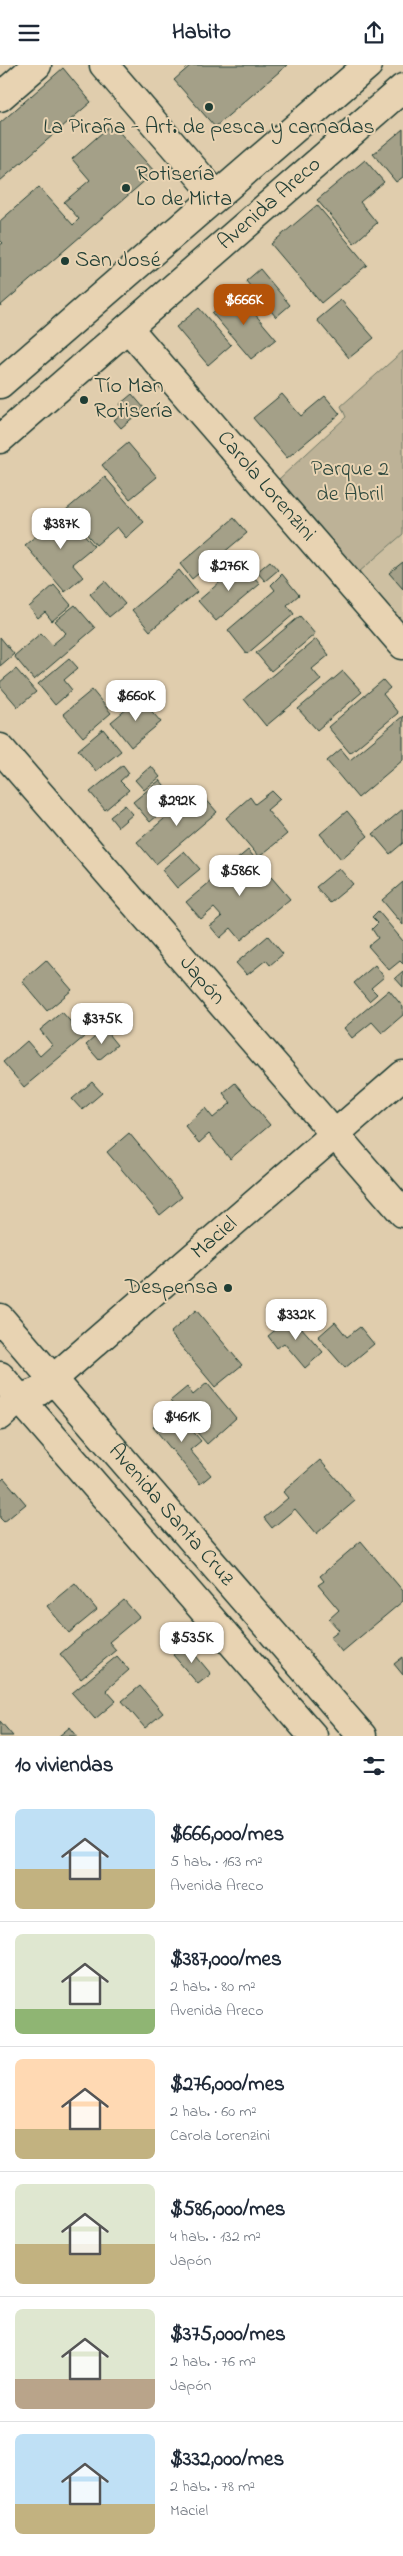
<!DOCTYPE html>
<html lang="es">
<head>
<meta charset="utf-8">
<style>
  body { margin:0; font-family:"Indie Flower",sans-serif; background:#f6f6f7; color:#1f2937; height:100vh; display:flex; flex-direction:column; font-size:19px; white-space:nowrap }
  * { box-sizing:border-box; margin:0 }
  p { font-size:16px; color:#747a83 }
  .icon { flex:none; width:28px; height:28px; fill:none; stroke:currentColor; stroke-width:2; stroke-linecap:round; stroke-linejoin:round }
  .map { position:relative; height:1671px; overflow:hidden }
  .side { display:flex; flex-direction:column; background:#fff; flex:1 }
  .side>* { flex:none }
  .price { position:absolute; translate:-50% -42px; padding:0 11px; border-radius:10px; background:#fff; color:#222; font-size:16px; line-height:32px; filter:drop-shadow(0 1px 2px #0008) }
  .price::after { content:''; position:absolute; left:50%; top:30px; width:15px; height:11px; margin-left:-8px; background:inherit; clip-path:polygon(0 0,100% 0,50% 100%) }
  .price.on { background:#b45309; color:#fff }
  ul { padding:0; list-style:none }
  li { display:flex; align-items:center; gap:15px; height:125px; padding:0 15px }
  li+li { border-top:1px solid #e0e1e3 }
  li span { display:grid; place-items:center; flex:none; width:140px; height:100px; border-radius:8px; color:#555 }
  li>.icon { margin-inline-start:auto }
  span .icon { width:60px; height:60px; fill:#fffc; stroke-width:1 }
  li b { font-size:21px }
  h2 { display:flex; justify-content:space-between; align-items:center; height:60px; padding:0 15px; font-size:21px }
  header { display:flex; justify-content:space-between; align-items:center; height:65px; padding:0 15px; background:#fff; font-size:22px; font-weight:800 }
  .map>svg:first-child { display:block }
  .built { fill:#cec0a2 }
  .green { fill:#bdb297; stroke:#6e7866 }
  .building { fill:#a4a088; stroke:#1f3d34 }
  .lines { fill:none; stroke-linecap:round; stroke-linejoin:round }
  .street-casing { stroke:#1f3d34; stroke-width:31 }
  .secondary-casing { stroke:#1f3d34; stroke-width:31 }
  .street { stroke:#e8d3b2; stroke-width:28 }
  .secondary { stroke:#e8d3b2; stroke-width:28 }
  .poi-dot { fill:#1f3d34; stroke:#e8d3b2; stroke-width:2 }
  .labels { text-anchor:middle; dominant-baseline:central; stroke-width:4; stroke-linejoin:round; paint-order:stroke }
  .poi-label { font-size:22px; fill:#1f3d34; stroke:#e8d3b2; text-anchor:start }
  .street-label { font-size:22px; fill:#1f3d34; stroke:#e8d3b2 }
  .park-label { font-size:22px; fill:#2f493e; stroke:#e8d3b2 }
</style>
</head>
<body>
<header><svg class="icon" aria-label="menu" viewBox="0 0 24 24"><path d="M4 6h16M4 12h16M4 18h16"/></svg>Habito<svg class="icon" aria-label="share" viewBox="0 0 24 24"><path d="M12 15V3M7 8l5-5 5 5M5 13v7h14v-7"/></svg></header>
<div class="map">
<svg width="403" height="1671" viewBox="0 0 403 1671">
  <rect width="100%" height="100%" fill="#e0cdad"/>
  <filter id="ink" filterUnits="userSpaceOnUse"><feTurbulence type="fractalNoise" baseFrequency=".02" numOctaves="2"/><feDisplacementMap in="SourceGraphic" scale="10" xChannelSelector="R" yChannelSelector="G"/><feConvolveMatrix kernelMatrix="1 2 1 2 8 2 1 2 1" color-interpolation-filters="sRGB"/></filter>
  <g filter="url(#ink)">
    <polygon class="built" points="403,469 403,561 359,507"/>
    <polygon class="green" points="403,286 403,469 359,507 279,414 346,352 341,341"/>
    <g class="building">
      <polygon points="191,0 287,0 215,62 174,15"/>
      <polygon points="63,3 91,37 0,116 0,58"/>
      <polygon points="112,59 155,107 0,241 0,180 3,178 0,175 0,156 39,122 73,160 79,154 64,137 90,115 72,94"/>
      <polygon points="403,64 403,112 396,117 373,89"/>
      <polygon points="365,95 384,117 360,137 377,158 354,178 317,135"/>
      <polygon points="317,140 367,200 321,238 271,179"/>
      <polygon points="260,204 290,240 276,252 246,216"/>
      <polygon points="237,228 276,274 251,294 212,248"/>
      <polygon points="341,235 374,273 349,293 317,255"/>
      <polygon points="199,243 231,280 208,300 176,262"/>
      <polygon points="132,329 144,343 121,363 114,355 125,346 120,339"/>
      <polygon points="282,329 301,351 325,331 340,349 287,393 253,353"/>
      <polygon points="128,378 157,412 130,434 102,400"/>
      <polygon points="105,412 144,457 126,473 117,462 96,480 66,445"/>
      <polygon points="65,447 94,481 72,499 83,512 65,527 25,480"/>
      <polygon points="234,453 247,468 192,514 180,499"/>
      <polygon points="270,496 278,505 265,516 257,507"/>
      <polygon points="403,497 403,524 389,508"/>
      <polygon points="242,498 260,519 216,556 198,536"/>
      <polygon points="179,505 197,527 150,566 132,545"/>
      <polygon points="282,509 299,530 287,540 294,549 247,589 228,565 275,525 271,520"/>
      <polygon points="105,516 125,539 109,552 90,529"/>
      <polygon points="54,520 71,540 52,556 45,547 38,553 29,542"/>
      <polygon points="75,540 95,563 34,615 14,591 41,568 52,580 66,568 55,556"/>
      <polygon points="300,551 315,569 271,606 256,588"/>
      <polygon points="0,572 14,589 0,601"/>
      <polygon points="316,574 329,590 312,604 321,615 266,661 244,634"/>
      <polygon points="69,593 78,603 64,615 72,625 55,640 38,619"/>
      <polygon points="16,604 36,627 18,642 0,621 0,617"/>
      <polygon points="343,606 362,627 317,665 298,644"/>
      <polygon points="383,615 390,623 383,629 398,648 350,688 328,662"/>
      <polygon points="92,625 111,648 83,672 63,649"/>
      <polygon points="140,633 161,657 131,682 111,657"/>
      <polygon points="403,651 403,695 358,733 327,696 341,684 350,695"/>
      <polygon points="103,664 121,686 96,706 78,685"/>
      <polygon points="123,700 129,708 120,716 129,725 105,745 90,727"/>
      <polygon points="151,701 160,712 144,725 135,715"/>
      <polygon points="160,715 176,735 150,757 133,737"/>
      <polygon points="198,725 217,747 156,799 137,777"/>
      <polygon points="272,726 280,734 267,745 287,769 259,792 226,753 250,732 255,739"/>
      <polygon points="125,740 133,749 118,762 110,752"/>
      <polygon points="403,744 403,778 390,789 373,769"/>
      <polygon points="347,746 368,771 341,794 320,769"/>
      <polygon points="248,785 290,834 241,875 231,863 220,873 210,861 222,852 214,843 201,854 186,837"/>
      <polygon points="184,786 200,804 177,823 162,805"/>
      <polygon points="339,803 353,819 330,838 316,822"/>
      <polygon points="403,817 403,860 382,835"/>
      <polygon points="378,846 403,876 403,899 400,896 389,905 368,881 378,873 372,864 378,858 372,852"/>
      <polygon points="268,871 283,889 270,900 266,895 247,910 236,898"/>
      <polygon points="46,895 72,925 47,946 22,916"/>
      <polygon points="375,900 384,912 371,923 377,929 369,936 354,918"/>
      <polygon points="403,906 403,922 395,913"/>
      <polygon points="389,925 403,942 403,950 382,968 372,957 352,973 344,963"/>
      <polygon points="62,947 84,972 24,1022 3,997 27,976 40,991 52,980 40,965"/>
      <polygon points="104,964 117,980 99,995 86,980"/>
      <polygon points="92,1017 102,1028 82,1045 72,1034"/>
      <polygon points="235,1018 270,1060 230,1094 209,1069 199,1078 185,1061 205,1043 213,1053 231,1038 223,1028"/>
      <polygon points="129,1068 182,1132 160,1150 107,1087"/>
      <polygon points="196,1245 242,1300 215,1322 170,1268"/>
      <polygon points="296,1248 304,1257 300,1261 323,1287 305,1303 284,1278 277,1283 268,1271"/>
      <polygon points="335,1257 347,1272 360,1262 374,1279 345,1303 318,1272"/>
      <polygon points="207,1318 236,1353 207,1379 170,1336 187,1322 193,1330"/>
      <polygon points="174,1344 201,1376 190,1385 211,1410 200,1419 153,1362"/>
      <polygon points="320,1395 355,1436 316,1469 295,1444 272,1463 264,1453 288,1433 283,1427"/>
      <polygon points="4,1413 26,1439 4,1457 0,1453 0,1417"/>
      <polygon points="361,1476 403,1526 403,1536 342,1587 330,1572 339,1565 329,1554 339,1545 318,1520 324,1516 320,1511"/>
      <polygon points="75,1518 97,1545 69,1568 47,1541"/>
      <polygon points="124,1535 139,1552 109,1577 116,1585 81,1614 60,1589"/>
      <polygon points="186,1579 211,1609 198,1619 173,1590"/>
      <polygon points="117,1591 129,1605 106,1625 116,1636 95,1654 72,1628"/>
      <polygon points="403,1592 403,1610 394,1599"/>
      <polygon points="140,1621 163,1648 145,1663 122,1636"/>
      <polygon points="0,1656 13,1671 0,1671"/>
      <polygon points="70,1662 77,1671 59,1671"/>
    </g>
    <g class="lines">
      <g class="street-casing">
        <g id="street">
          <polyline points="104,0 217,131"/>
          <polyline points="0,32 37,0"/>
          <path id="s1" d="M128,263L403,580"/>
          <path id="s2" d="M0,683L403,1148"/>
          <path id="s3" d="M0,1351L20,1333L38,1327L403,1010"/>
        </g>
      </g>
      <g class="secondary-casing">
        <g id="secondary">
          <polyline points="0,319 368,0"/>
          <path id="s4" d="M0,374L403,23"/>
          <path id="s5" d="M0,1253L362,1671"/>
          <polyline points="0,1311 313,1671"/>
        </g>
      </g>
      <use href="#street" class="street"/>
      <use href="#secondary" class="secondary"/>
    </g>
  </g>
  <g class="poi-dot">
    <circle cx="209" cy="42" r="5"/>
    <circle cx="126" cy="123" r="5"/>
    <circle cx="65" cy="196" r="5"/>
    <circle cx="84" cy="335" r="5"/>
    <circle cx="228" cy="1223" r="5"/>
  </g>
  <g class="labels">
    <g class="poi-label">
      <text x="209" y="63" text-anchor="middle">La Piraña - Art. de pesca y carnadas</text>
      <text x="136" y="110">Rotisería<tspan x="136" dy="25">Lo de Mirta</tspan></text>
      <text x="75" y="196">San José</text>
      <text x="94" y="322">Tío Man<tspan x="94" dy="25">Rotisería</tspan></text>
      <text x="218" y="1223" text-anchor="end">Despensa</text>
    </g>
    <g class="street-label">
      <text stroke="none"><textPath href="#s4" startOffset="358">Avenida Areco</textPath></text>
      <text stroke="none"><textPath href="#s1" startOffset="210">Carola Lorenzini</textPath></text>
      <text stroke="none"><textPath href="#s2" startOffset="308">Japón</textPath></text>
      <text stroke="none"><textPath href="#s3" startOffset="280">Maciel</textPath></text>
      <text stroke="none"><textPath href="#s5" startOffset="261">Avenida Santa Cruz</textPath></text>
    </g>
    <g class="park-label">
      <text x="350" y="405">Parque 2<tspan x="350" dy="25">de Abril</tspan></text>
    </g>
  </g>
</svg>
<b class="price on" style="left:244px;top:261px">$666K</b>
<b class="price" style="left:61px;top:485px">$387K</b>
<b class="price" style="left:229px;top:527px">$276K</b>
<b class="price" style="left:136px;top:657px">$660K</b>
<b class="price" style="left:177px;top:762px">$292K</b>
<b class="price" style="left:240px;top:832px">$586K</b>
<b class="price" style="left:102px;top:980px">$375K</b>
<b class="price" style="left:296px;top:1276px">$332K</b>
<b class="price" style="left:182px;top:1378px">$461K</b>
<b class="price" style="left:192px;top:1599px">$535K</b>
</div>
<section class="side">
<h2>10 viviendas<svg class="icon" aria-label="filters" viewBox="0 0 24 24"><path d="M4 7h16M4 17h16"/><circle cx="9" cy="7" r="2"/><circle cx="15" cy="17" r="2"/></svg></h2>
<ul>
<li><span style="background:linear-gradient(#bfe0f5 60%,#c2b280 0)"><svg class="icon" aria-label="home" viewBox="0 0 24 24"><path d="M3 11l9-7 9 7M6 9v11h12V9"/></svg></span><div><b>$666,000/mes</b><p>5 hab. · 163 m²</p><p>Avenida Areco</p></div></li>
<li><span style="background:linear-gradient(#dfe7d0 75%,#8fb573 0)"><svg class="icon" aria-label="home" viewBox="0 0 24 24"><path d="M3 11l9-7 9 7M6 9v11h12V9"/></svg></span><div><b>$387,000/mes</b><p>2 hab. · 80 m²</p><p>Avenida Areco</p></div></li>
<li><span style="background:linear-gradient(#ffd9b3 70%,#c2b280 0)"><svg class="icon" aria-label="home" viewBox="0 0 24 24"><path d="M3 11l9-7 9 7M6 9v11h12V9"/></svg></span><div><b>$276,000/mes</b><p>2 hab. · 60 m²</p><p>Carola Lorenzini</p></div></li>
<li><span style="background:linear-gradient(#dfe7d0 60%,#c2b280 0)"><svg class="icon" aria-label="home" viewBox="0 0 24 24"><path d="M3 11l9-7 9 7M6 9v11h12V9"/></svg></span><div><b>$586,000/mes</b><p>4 hab. · 132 m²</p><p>Japón</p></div></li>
<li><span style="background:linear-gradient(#dfe7d0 70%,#b9a48a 0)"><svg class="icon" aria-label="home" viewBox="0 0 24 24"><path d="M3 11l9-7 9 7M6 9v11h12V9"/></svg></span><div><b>$375,000/mes</b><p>2 hab. · 76 m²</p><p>Japón</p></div></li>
<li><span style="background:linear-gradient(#bfe0f5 70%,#c2b280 0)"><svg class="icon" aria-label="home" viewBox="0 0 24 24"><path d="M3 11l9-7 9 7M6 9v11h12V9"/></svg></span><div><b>$332,000/mes</b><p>2 hab. · 78 m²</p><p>Maciel</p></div></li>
</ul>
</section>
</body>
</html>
